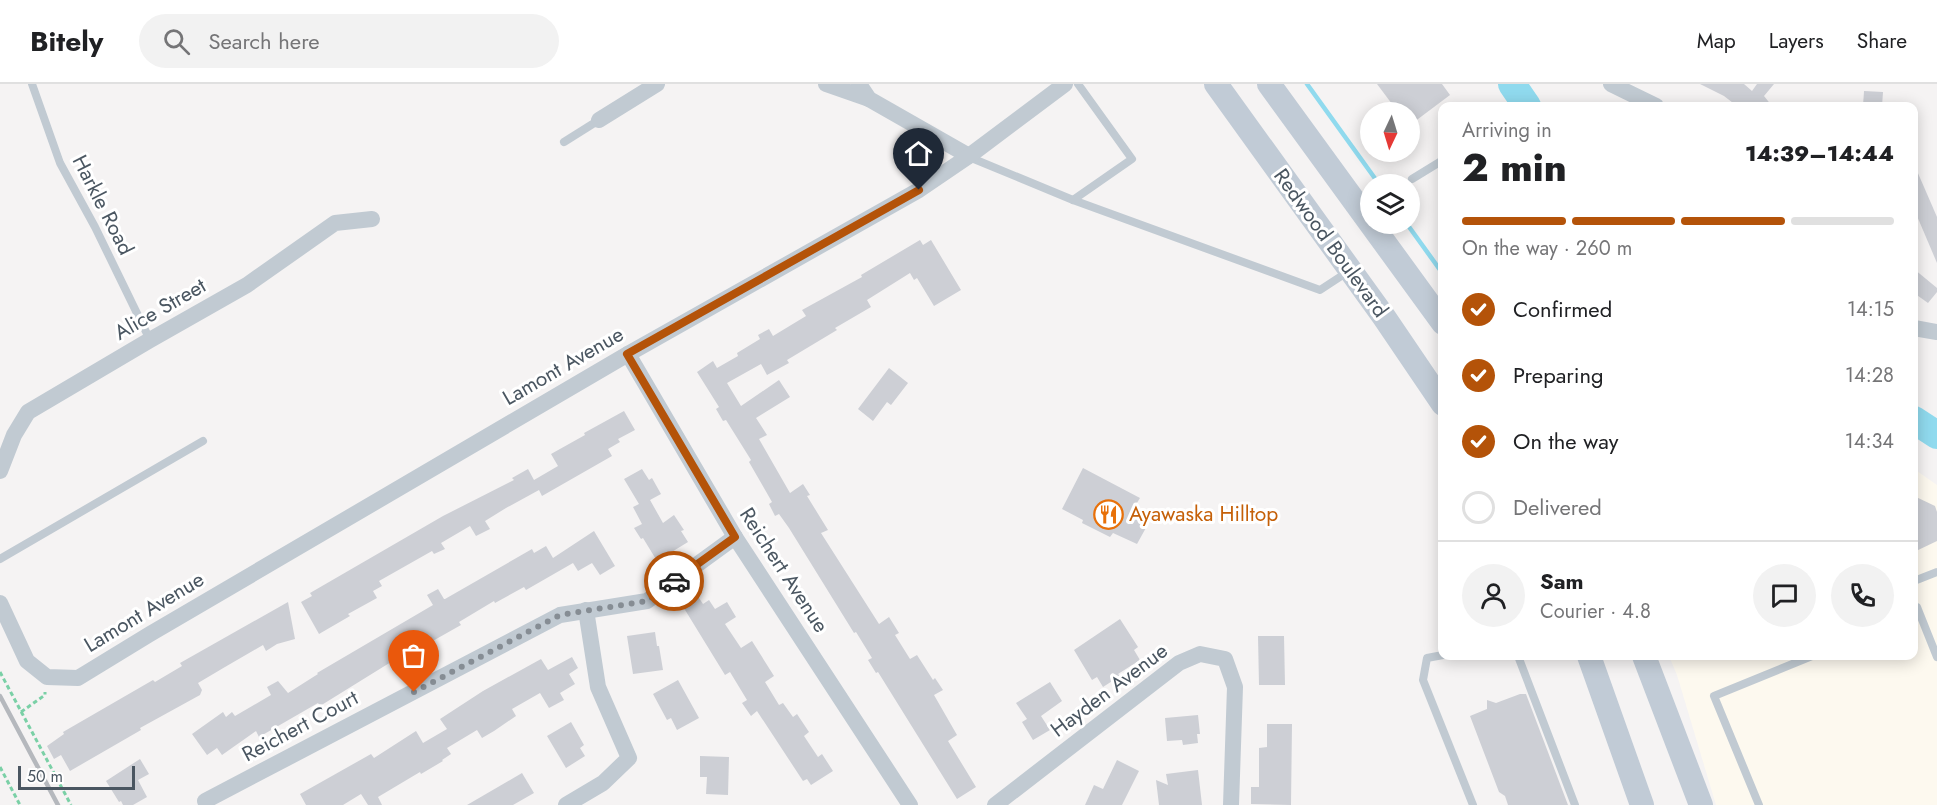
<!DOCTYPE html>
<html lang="en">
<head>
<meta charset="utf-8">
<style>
  body { margin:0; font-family:Jost,sans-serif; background:#f2f2f2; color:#202124; height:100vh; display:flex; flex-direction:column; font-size:22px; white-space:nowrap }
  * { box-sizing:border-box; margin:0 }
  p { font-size:20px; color:#757577 }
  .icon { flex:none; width:33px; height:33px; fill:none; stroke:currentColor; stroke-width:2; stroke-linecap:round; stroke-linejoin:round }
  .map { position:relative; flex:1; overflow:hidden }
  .sheet { position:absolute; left:1438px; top:18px; width:480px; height:558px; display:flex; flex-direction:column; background:#fff; border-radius:12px; box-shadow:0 3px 15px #0003 }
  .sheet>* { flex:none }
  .needle { width:39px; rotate:184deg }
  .buttons { position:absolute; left:1360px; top:18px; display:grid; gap:12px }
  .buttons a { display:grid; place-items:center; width:60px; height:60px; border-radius:50%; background:#fff; box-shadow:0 3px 15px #0003; font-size:30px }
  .scale { position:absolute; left:18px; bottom:15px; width:117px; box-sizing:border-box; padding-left:6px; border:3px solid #4a5661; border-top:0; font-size:16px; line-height:21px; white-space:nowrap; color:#4a5661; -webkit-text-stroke:4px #fff; paint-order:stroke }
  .pin { position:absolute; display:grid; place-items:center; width:51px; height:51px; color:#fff; margin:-62px -26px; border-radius:50% 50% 50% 0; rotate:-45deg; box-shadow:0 0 6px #0007 }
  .pin .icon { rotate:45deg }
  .courier { position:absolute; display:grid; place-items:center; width:60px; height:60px; margin:-30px; border:4px solid #b45309; border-radius:50%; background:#fff; color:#222; box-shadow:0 2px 8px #0007 }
  .overview em { font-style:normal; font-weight:800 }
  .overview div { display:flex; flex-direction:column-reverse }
  .overview { display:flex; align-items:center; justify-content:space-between; height:102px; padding:0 24px }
  h1 { font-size:39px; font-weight:800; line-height:45px }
  .bar { display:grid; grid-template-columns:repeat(4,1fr); gap:9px 6px; align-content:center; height:72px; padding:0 24px }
  .bar i { height:8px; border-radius:4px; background:#e0e0e0 }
  .bar .on { background:#b45309 }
  .bar p { grid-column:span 4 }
  .line { display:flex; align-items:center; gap:15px; padding:0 24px; border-top:2px solid #e0e0e0 }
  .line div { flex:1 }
  .round { display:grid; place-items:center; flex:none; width:63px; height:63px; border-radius:32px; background:#f2f2f2 }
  ol { padding:0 24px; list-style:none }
  li { display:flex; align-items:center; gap:18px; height:66px }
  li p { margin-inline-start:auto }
  li .icon { padding:6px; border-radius:50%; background:#b45309; color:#fff; stroke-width:4 }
  li:last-child { color:#757577 }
  li i { width:33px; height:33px; border:3px solid #e0e0e0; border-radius:50% }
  header { display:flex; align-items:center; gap:36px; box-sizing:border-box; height:84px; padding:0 30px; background:#fff; border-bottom:2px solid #e0e0e0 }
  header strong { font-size:28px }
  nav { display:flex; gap:33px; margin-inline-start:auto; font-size:21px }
  .search { width:420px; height:54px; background:#f2f2f2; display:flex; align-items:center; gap:15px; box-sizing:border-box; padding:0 21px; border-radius:33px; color:#757577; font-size:22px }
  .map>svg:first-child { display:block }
  .commercial { fill:#fdf9ef }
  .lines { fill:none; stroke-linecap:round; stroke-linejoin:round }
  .stream { stroke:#90daee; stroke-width:4.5 }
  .river { stroke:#90daee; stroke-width:28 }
  .building { fill:#cdcfd5 }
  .path { stroke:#7ad0a6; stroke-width:3; stroke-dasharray:4.5 3; stroke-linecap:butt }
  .service { stroke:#c1cad2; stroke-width:8 }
  .minor { stroke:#c1cad2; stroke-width:16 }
  .secondary { stroke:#c1cbd6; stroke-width:24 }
  .rail { stroke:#b5b8bd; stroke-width:4.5 }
  .done { stroke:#868d94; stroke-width:6; stroke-dasharray:0 10.8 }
  .route { stroke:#b45309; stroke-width:8 }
  .labels { text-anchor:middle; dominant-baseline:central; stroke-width:6; stroke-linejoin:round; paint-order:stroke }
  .street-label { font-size:21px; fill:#4a5661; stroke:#fff }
  .food-label { font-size:21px; fill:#c56008; stroke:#fff; text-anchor:start }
</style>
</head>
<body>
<header>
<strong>Bitely</strong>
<div class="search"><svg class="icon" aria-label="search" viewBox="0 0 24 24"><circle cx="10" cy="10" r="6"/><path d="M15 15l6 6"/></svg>Search here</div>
<nav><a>Map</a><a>Layers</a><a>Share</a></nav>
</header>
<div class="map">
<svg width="1937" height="721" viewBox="0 0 1937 721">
  <rect width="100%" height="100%" fill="#f5f3f3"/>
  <!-- commercial -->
  <path class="commercial" d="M1914 385 1937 401V721H1716L1677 591 1669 572H1914Z"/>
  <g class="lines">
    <!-- stream -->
    <g class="stream">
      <path d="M1307 0 1379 100"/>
      <path d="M1407 140 1443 190"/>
    </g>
    <!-- river -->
    <g class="river">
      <path d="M1512 0 1527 22"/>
      <path d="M1914 336 1937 351"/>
    </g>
  </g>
  <!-- building -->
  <g class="building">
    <path d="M1377 0H1442L1450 11 1410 41V28H1398Z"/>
    <path d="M1700 0H1744L1752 7 1757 0H1774L1764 12 1772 22H1737L1724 12Z"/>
    <path d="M1864 7 1883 8 1882 22H1863Z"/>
    <path d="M1914 80 1937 133V179L1914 125Z"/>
    <path d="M920 156 923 161 931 156 961 206 934 222 917 194 914 196 910 189 867 216 871 223 835 244 837 246 787 276 789 279 767 291 761 280 727 299 741 322 779 296 790 313 756 334 767 351 759 355 790 409 803 400 810 411 807 412 828 446 821 449 879 540 889 533 899 549 895 551 910 575 917 571 933 596 935 594 943 606 934 611 957 651 948 657 976 703 957 715 878 588 876 589 868 576 872 574 856 548 854 549 789 444 779 430 775 432 769 420 772 418 749 378 751 376 726 336 723 337 716 325 719 323 697 288 713 277 717 284 738 272 737 269 760 255 758 251 769 245 773 252 806 232 802 226 862 193 861 191Z"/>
    <path d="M1914 185 1937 204V208L1928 219 1914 209Z"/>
    <path d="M889 284 908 299 891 321 887 318 873 337 858 325Z"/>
    <path d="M624 327 635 346 618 355 620 358 608 365 612 372 542 412 539 406 506 424 485 437 490 445 476 452 470 442 441 459 445 465 434 470 432 467 379 497 382 502 373 507 377 514 348 530 350 532 319 550 301 518 312 512 310 509 443 432 514 396 512 394 528 385 534 396 558 382 551 370 585 351 584 349Z"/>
    <path d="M1083 384 1140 414 1135 422 1153 431 1137 460 1113 449 1110 453 1082 439 1083 436 1062 425Z"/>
    <path d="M642 385 649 396 652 394 661 410 650 416 663 439 674 431 684 446 681 447 688 458 657 477 643 454 641 455 634 444 642 440 633 423 639 420 624 395Z"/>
    <path d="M1914 412 1935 422 1937 428V457L1914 468Z"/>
    <path d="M594 447 615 482 600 491 592 479 578 487 573 479 526 506 524 503 495 519 494 517 459 538 461 541 392 580 391 578 320 622 318 619 259 653 256 647 222 671 217 664 207 671 192 650 223 628 226 633 232 628 235 632 271 611 267 603 278 597 288 609 318 590 317 589 433 521 427 511 438 505 444 515H445L532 465 534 469 546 462 553 474Z"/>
    <path d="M697 511 703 520 709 516 715 525 727 518 736 533 725 540 741 564 752 557 774 592 765 598 779 621 783 619 793 633 797 630 809 648 804 652 818 673 822 670 833 687 811 701 807 695 803 697 757 627 751 632 742 619 747 616 730 588 725 591 682 521Z"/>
    <path d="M288 518 295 555 277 560 266 567 263 561 225 583 198 599 202 606 200 611 140 644 141 646 70 687 61 671 54 675 47 662 64 650 63 648 153 596 155 598 182 582 180 579Z"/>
    <path d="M1120 535 1138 563 1134 566 1140 576 1118 590 1120 592 1103 603 1097 593 1092 596 1074 566Z"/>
    <path d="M655 548 657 562H659L663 586 633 590 627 552Z"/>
    <path d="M1258 552H1284L1285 601H1259Z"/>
    <path d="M572 573 578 584 569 590 575 600 560 609 564 616 549 624 540 609 512 625 516 632 494 647 482 654 477 646 447 664 451 670 442 676 443 677 421 690 420 688 378 713 382 721H368L361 710 343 721H306L300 710 371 670 374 674 416 647 423 659 447 645 440 635 483 607 541 575 548 586Z"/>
    <path d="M678 596 699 634 677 646 671 634 667 636 653 610Z"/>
    <path d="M1050 598 1062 617 1041 632 1050 646 1033 656 1022 638 1027 635 1016 619Z"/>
    <path d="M1520 610H1526L1568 721H1508L1505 712 1499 708 1470 632 1487 625V616L1496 619Z"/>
    <path d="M1198 631 1200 650H1197L1198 659 1183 661 1182 656 1167 657 1165 634Z"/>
    <path d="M571 638 584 661 580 664 585 672 566 684 547 652Z"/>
    <path d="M1267 640H1292L1291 721 1251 720V703H1259V664L1267 663Z"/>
    <path d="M700 672 729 673 728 711 706 710 707 693H700Z"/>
    <path d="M140 675 149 690 138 696 147 713 133 721H123L121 717 119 718 106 697Z"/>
    <path d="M1117 676 1139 687 1122 721H1085L1094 701 1103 705Z"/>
    <path d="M1198 686 1202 721H1159L1156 696 1168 701 1166 690Z"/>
    <path d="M522 689 534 709 513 721H467Z"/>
  </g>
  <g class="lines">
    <!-- path -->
    <g class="path">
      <path d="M0 588 71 721"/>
      <path d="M21 628 45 611V608"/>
      <path d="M0 683 20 721"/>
    </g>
    <!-- service -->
    <g class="service">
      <path d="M32 0 60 79 95 143 150 256"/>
      <path d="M564 58 599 36"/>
      <path d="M969 73 1073 116 1320 206 1349 187"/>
      <path d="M1412 95 1443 76"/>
      <path d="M1073 116 1132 75 1078 0"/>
      <path d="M0 475 203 357"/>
      <path d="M1914 497 1937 488"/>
      <path d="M1914 522 1917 523 1937 573"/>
      <path d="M1443 571 1427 574 1423 596 1473 721"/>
      <path d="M1518 572 1575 721"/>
      <path d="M1759 721 1714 612 1812 572"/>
    </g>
    <!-- minor -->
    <g class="minor">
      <path d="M826 0 869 15"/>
      <path d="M859 0 869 15 969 72"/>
      <path d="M1611 0 1656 22"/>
      <path d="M599 36 657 0"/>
      <path d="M1914 244 1937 248"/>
      <path d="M628 270 735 453 910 721"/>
      <path d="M0 387 14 351 28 328 150 256 247 201 335 139 372 135"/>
      <path d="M0 519 27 577 47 593 78 594 150 550 628 270 919 106 969 72 1065 0"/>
      <path d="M205 717 560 531 647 517 735 453"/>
      <path d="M566 721 603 699 629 674 598 603 586 526"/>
      <path d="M995 721 1179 579 1200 570 1225 575 1235 603 1231 721"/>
    </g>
    <!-- secondary -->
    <g class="secondary">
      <path d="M1216 0 1384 233 1443 320"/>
      <path d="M1269 0 1443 239"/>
      <path d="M1589 572 1642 721"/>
      <path d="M1644 572 1701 721"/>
    </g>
    <!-- rail -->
    <path class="rail" d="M0 612 58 721"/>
  </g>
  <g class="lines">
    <!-- done -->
    <path class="done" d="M414 608 560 531 647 517 674 497"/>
    <!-- route -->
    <path class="route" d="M674 497 735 453 627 270 919 106"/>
  </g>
  <!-- icons -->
  <defs>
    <symbol id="restaurant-ring" viewBox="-11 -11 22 22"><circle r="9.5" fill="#fff" stroke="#e8710a" stroke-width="1.5"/><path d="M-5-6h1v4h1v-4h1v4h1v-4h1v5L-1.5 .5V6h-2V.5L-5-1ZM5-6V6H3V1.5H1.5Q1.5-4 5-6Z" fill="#e8710a"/></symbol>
  </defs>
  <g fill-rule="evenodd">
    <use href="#restaurant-ring" x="1092" y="414" width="33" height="33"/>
  </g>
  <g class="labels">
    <!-- street labels -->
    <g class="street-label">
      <text transform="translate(103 121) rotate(63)">Harkle Road</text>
      <text transform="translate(1331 159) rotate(54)">Redwood Boulevard</text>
      <text transform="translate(160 225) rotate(-30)">Alice Street</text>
      <text transform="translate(563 282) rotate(-30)">Lamont Avenue</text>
      <text transform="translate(784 486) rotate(57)">Reichert Avenue</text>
      <text transform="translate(144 528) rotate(-31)">Lamont Avenue</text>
      <text transform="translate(1109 606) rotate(-37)">Hayden Avenue</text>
      <text transform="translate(300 642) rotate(-28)">Reichert Court</text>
    </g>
    <!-- food labels -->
    <g class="food-label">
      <text x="1129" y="430">Ayawaska Hilltop</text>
    </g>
  </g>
</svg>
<div class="buttons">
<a><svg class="needle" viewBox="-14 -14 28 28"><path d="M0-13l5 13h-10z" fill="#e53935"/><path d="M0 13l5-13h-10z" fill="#757577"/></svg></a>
<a><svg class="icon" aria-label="layers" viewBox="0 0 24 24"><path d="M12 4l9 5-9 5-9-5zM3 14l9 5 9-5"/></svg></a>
</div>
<div class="scale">50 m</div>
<div class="pin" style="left:414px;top:608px;background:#ea580c"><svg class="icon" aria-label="bag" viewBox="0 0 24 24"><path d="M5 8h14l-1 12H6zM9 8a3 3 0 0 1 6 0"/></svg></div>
<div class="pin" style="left:919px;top:106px;background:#1f2937"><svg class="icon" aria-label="home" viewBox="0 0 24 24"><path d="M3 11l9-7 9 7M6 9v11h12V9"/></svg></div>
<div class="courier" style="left:674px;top:497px"><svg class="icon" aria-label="car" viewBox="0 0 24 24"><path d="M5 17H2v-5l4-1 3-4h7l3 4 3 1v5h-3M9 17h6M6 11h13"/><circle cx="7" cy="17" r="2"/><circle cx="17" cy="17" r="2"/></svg></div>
<section class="sheet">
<div class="overview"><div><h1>2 min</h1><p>Arriving in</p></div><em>14:39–14:44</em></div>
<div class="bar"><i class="on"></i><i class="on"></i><i class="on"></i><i></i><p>On the way · 260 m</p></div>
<ol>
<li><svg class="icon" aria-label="check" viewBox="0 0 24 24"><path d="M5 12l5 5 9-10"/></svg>Confirmed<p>14:15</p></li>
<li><svg class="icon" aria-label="check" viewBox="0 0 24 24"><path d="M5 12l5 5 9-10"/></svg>Preparing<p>14:28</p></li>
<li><svg class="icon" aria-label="check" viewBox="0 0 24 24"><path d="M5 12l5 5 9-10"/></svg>On the way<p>14:34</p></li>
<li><i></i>Delivered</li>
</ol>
<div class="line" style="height:108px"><a class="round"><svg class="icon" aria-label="person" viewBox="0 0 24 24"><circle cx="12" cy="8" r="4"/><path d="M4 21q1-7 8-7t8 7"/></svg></a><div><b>Sam</b><p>Courier · 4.8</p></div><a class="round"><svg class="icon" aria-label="chat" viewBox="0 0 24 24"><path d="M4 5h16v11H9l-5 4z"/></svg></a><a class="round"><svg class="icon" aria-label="phone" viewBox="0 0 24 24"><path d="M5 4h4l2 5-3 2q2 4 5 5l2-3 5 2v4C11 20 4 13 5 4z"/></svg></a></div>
</section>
</div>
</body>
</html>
